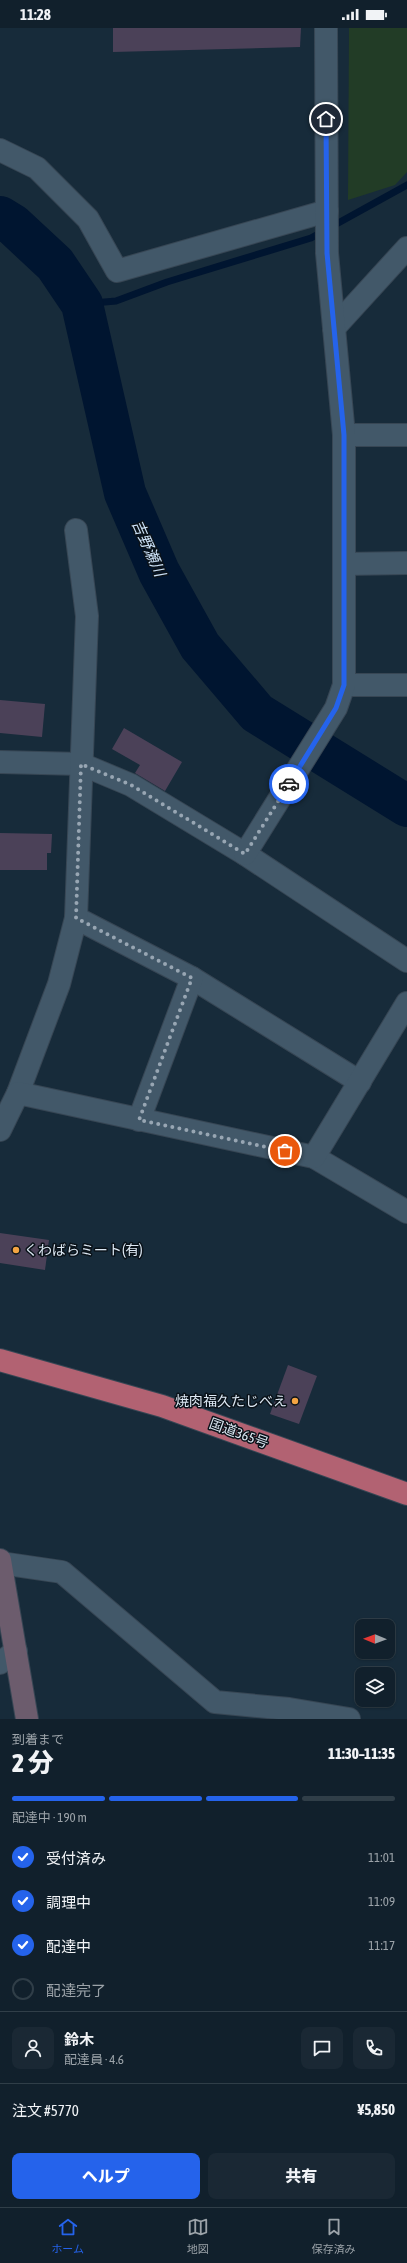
<!DOCTYPE html>
<html lang="ja">
<head>
<meta charset="utf-8">
<style>
  body { margin:0; font-family:"Asap Condensed","Noto Sans JP",sans-serif; background:#1a2834; color:#f1f3f6; height:100vh; display:flex; flex-direction:column; font-size:15px; white-space:nowrap }
  * { box-sizing:border-box; margin:0 }
  p { font-size:13px; color:#9ca3a9 }
  .icon { flex:none; width:22px; height:22px; fill:none; stroke:currentColor; stroke-width:2; stroke-linecap:round; stroke-linejoin:round }
  .map { position:relative; height:1691px; overflow:hidden }
  .panel { display:flex; flex-direction:column; background:#11202c; flex:1 }
  .panel>* { flex:none }
  .needle { width:26px; rotate:271deg }
  .fabs { position:absolute; left:355px; top:1591px; display:grid; gap:8px }
  .fabs a { display:grid; place-items:center; width:40px; height:40px; border-radius:8px; background:#11202c; box-shadow:0 1px 3px #0004,0 0 0 1px #303e48; font-size:20px }
  .pin { position:absolute; display:grid; place-items:center; width:34px; height:34px; color:#fff; margin:-17px; border:2px solid #fff; border-radius:50%; box-shadow:0 1px 4px #0007 }
  .courier { position:absolute; display:grid; place-items:center; width:40px; height:40px; margin:-20px; border:3px solid #2563eb; border-radius:50%; background:#fff; color:#222; box-shadow:0 1px 5px #0007 }
  .overview em { font-style:normal; font-weight:800 }
  .overview div { display:flex; flex-direction:column-reverse }
  .overview { display:flex; align-items:center; justify-content:space-between; height:68px; padding:0 12px }
  h1 { font-size:26px; font-weight:800; line-height:30px }
  .bar { display:grid; grid-template-columns:repeat(4,1fr); gap:6px 4px; align-content:center; height:48px; padding:0 12px }
  .bar i { height:5px; border-radius:3px; background:#303e48 }
  .bar .active { background:#2563eb }
  .bar p { grid-column:span 4 }
  .line { display:flex; align-items:center; gap:10px; padding:0 12px; border-top:1px solid #303e48 }
  .line div { flex:1 }
  .round { display:grid; place-items:center; flex:none; width:42px; height:42px; border-radius:8px; background:#1a2834 }
  ol { padding:0 12px; list-style:none }
  li { display:flex; align-items:center; gap:12px; height:44px }
  li p { margin-inline-start:auto }
  li .icon { padding:4px; border-radius:50%; background:#2563eb; color:#fff; stroke-width:4 }
  li:last-child { color:#9ca3a9 }
  li i { width:22px; height:22px; border:2px solid #303e48; border-radius:50% }
  .action { display:flex; gap:8px; margin-top:auto; padding:8px 12px }
  .action a { flex:1; height:46px; border-radius:8px; background:#2563eb; color:#fff; font-size:16px; font-weight:800; line-height:46px; text-align:center }
  .action a+a { background:#1a2834; color:#f1f3f6 }
  .status { display:flex; justify-content:space-between; align-items:center; height:28px; padding:0 20px; background:#11202c; direction:ltr }
  .status svg { height:11px; fill:currentColor }
  .tab-bar { display:flex; justify-content:space-around; align-items:center; height:56px; border-top:1px solid #303e48; background:#11202c; font-size:11px; color:#9ca3a9 }
  .tab-bar a { display:grid; justify-items:center; gap:2px }
  .tab-bar .active { color:#2563eb }
  .map>svg:first-child { display:block }
  .green { fill:#223c26 }
  .lines { fill:none; stroke-linecap:round; stroke-linejoin:round }
  .stream { stroke:#001530; stroke-width:7 }
  .river { stroke:#001530; stroke-width:42 }
  .building { fill:#4b4158 }
  .minor-casing { stroke:#374654; stroke-width:24 }
  .secondary-casing { stroke:#374654; stroke-width:24 }
  .trunk-casing { stroke:#374654; stroke-width:24 }
  .minor { stroke:#425869; stroke-width:22 }
  .secondary { stroke:#6c5c6d; stroke-width:22 }
  .trunk { stroke:#b26272; stroke-width:22 }
  .done { stroke:#98a6b3; stroke-width:4; stroke-dasharray:0 7.2 }
  .route { stroke:#2563eb; stroke-width:5 }
  .poi-dot { fill:#f3a442; stroke:#0a1219; stroke-width:1.5 }
  .labels { text-anchor:middle; dominant-baseline:central; stroke-width:3; stroke-linejoin:round; paint-order:stroke }
  .poi-label { font-size:14px; fill:#dde9f4; stroke:#0a1219; text-anchor:start }
  .street-label { font-size:14px; fill:#dde9f4; stroke:#0a1219 }
  .water-label { font-size:15px; font-style:italic; fill:#cde2f8; stroke:#0a1219 }
</style>
</head>
<body>
<div class="status"><b>11:28</b><svg viewBox="0 0 49 12"><path d="M0 12V9h3v3zM5 12V6h3v6zM10 12V3h3v9zM15 12V0h3v12zM26 1h20v11H26zM47 4h2v5h-2z"/></svg></div>
<div class="map">
<svg width="407" height="1691" viewBox="0 0 407 1691">
  <rect width="100%" height="100%" fill="#172b3a"/>
  <!-- green -->
  <path class="green" d="M349 0H407V144L395 157 348 172Z"/>
  <g class="lines">
    <!-- stream -->
    <path class="stream" d="M82 276 116 273 167 254 311 210 407 157"/>
    <!-- river -->
    <path class="river" d="M0 189 13 197 55 236 82 276 125 465 159 544 200 618 257 685 407 778"/>
  </g>
  <!-- building -->
  <g class="building">
    <path d="M113 0H301L300 19 113 24Z"/>
    <path d="M0 672 45 676 42 709 0 705Z"/>
    <path d="M124 700 182 734 165 763 135 745 140 737 112 721Z"/>
    <path d="M0 805 52 806 51 825H47V842H0Z"/>
    <path d="M0 1205 49 1212 45 1242 0 1235Z"/>
    <path d="M288 1337 317 1348 299 1396 270 1386Z"/>
  </g>
  <g class="lines">
    <defs>
      <g id="minor">
        <path d="M0 122 37 140 88 191 117 243 327 183"/>
        <path d="M334 300 407 220"/>
        <path d="M344 407H407"/>
        <path d="M344 536 407 535"/>
        <path d="M344 657H407"/>
        <path d="M0 734 81 736 131 757 245 826 407 933"/>
        <path d="M245 826 336 680 344 657V407L327 225 326 0"/>
        <path d="M76 890 192 950 360 1054"/>
        <path d="M18 1065 59 956 76 890 87 588 76 502"/>
        <path d="M139 1092 192 950"/>
        <path d="M0 1102 18 1065 314 1129 407 1184"/>
        <path d="M314 1129 407 975"/>
        <path d="M1 1535 62 1544 215 1674 289 1681 349 1691"/>
        <path d="M0 1635 16 1623"/>
      </g>
      <path id="secondary" d="M0 1532 27 1691"/>
      <path id="trunk" d="M0 1332 162 1378 407 1466"/>
    </defs>
    <!-- minor casing -->
    <use href="#minor" class="minor-casing"/>
    <!-- secondary casing -->
    <use href="#secondary" class="secondary-casing"/>
    <!-- trunk casing -->
    <use href="#trunk" class="trunk-casing"/>
    <!-- minor -->
    <use href="#minor" class="minor"/>
    <!-- secondary -->
    <use href="#secondary" class="secondary"/>
    <!-- trunk -->
    <use href="#trunk" class="trunk"/>
  </g>
  <g class="lines">
    <!-- done -->
    <path class="done" d="M285 1123 139 1092 192 950 76 890 81 736 131 757 245 826 289 756"/>
    <!-- route -->
    <path class="route" d="M289 756 336 680 344 657V407L327 225 326 91"/>
  </g>
  <!-- markers -->
  <g class="poi-dot">
    <circle cx="16" cy="1222" r="4"/>
    <circle cx="295" cy="1373" r="4"/>
  </g>
  <g class="labels">
    <!-- poi labels -->
    <g class="poi-label">
      <text x="24" y="1222">くわばらミート(有)</text>
      <text x="287" y="1373" text-anchor="end">焼肉福久たじべえ</text>
    </g>
    <!-- street labels -->
    <g class="street-label">
      <text transform="translate(239 1405) rotate(20)">国道365号</text>
    </g>
    <!-- water labels -->
    <g class="water-label">
      <text transform="translate(149 520) rotate(66)">吉野瀬川</text>
    </g>
  </g>
</svg>
<div class="fabs">
<a><svg class="needle" viewBox="-14 -14 28 28"><path d="M0-13l5 13h-10z" fill="#e53935"/><path d="M0 13l5-13h-10z" fill="#9ca3a9"/></svg></a>
<a><svg class="icon" aria-label="layers" viewBox="0 0 24 24"><path d="M12 4l9 5-9 5-9-5zM3 14l9 5 9-5"/></svg></a>
</div>
<div class="pin" style="left:285px;top:1123px;background:#ea580c"><svg class="icon" aria-label="bag" viewBox="0 0 24 24"><path d="M5 8h14l-1 12H6zM9 8a3 3 0 0 1 6 0"/></svg></div>
<div class="pin" style="left:326px;top:91px;background:#1f2937"><svg class="icon" aria-label="home" viewBox="0 0 24 24"><path d="M3 11l9-7 9 7M6 9v11h12V9"/></svg></div>
<div class="courier" style="left:289px;top:756px"><svg class="icon" aria-label="car" viewBox="0 0 24 24"><path d="M5 17H2v-5l4-1 3-4h7l3 4 3 1v5h-3M9 17h6M6 11h13"/><circle cx="7" cy="17" r="2"/><circle cx="17" cy="17" r="2"/></svg></div>
</div>
<section class="panel">
<div class="overview"><div><h1>2 分</h1><p>到着まで</p></div><em>11:30–11:35</em></div>
<div class="bar"><i class="active"></i><i class="active"></i><i class="active"></i><i></i><p>配達中 · 190 m</p></div>
<ol>
<li><svg class="icon" aria-label="check" viewBox="0 0 24 24"><path d="M5 12l5 5 9-10"/></svg>受付済み<p>11:01</p></li>
<li><svg class="icon" aria-label="check" viewBox="0 0 24 24"><path d="M5 12l5 5 9-10"/></svg>調理中<p>11:09</p></li>
<li><svg class="icon" aria-label="check" viewBox="0 0 24 24"><path d="M5 12l5 5 9-10"/></svg>配達中<p>11:17</p></li>
<li><i></i>配達完了</li>
</ol>
<div class="line" style="height:72px"><a class="round"><svg class="icon" aria-label="person" viewBox="0 0 24 24"><circle cx="12" cy="8" r="4"/><path d="M4 21q1-7 8-7t8 7"/></svg></a><div><b>鈴木</b><p>配達員 · 4.6</p></div><a class="round"><svg class="icon" aria-label="chat" viewBox="0 0 24 24"><path d="M4 5h16v11H9l-5 4z"/></svg></a><a class="round"><svg class="icon" aria-label="phone" viewBox="0 0 24 24"><path d="M5 4h4l2 5-3 2q2 4 5 5l2-3 5 2v4C11 20 4 13 5 4z"/></svg></a></div>
<div class="line" style="height:52px"><div>注文 #5770</div><b>¥5,850</b></div>
<div class="action"><a>ヘルプ</a><a>共有</a></div>
</section>
<nav class="tab-bar">
<a class="active"><svg class="icon" aria-label="home" viewBox="0 0 24 24"><path d="M3 11l9-7 9 7M6 9v11h12V9"/></svg>ホーム</a>
<a><svg class="icon" aria-label="map" viewBox="0 0 24 24"><path d="M3 6l6-2 6 2 6-2v14l-6 2-6-2-6 2zM9 4v14M15 6v14"/></svg>地図</a>
<a><svg class="icon" aria-label="saved" viewBox="0 0 24 24"><path d="M7 4h10v16l-5-4-5 4z"/></svg>保存済み</a>
</nav>
</body>
</html>
